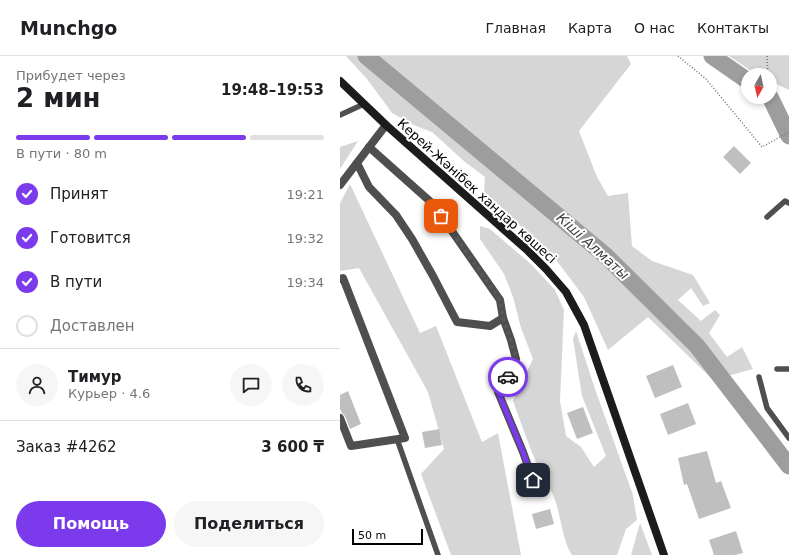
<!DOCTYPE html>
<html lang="ru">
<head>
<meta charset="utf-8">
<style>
  body { margin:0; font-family:"DejaVu Sans",sans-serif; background:#f6f6f6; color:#202124; height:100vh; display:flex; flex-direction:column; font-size:15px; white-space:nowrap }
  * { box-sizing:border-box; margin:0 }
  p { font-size:13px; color:#757577 }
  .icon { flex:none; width:22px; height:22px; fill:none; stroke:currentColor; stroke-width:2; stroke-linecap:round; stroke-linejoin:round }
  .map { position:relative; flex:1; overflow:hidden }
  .panel { display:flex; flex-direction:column; background:#fff; width:340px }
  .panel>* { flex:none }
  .needle { width:26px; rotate:188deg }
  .controls { position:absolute; left:401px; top:12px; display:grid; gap:8px }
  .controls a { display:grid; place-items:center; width:36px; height:36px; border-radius:50%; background:#fff; box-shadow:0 2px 6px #0003; font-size:20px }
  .scale { position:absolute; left:12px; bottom:10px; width:71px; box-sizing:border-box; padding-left:4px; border:2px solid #000; border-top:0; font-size:11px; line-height:14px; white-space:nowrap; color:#000; -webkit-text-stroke:3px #fff; paint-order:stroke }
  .pin { position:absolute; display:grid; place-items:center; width:34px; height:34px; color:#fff; margin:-17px; border-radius:8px; box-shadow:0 2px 6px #0006 }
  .courier { position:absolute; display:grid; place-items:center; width:40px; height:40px; margin:-20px; border:3px solid #7c3aed; border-radius:50%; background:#fff; color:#222; box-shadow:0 1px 5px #0007 }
  .head em { font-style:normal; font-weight:600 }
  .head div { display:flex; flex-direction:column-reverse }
  .head { display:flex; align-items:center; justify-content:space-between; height:68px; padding:0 16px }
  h1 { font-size:26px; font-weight:600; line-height:30px }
  .bar { display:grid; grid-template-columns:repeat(4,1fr); gap:6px 4px; align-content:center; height:48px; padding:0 16px }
  .bar i { height:5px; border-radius:3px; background:#e0e0e0 }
  .bar .on { background:#7c3aed }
  .bar p { grid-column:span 4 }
  .line { display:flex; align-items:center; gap:10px; padding:0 16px; border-top:1px solid #e0e0e0 }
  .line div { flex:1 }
  .round { display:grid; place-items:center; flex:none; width:42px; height:42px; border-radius:21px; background:#f6f6f6 }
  ol { padding:0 16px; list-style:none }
  li { display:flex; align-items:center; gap:12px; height:44px }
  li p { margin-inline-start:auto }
  li .icon { padding:4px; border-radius:50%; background:#7c3aed; color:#fff; stroke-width:4 }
  li:last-child { color:#757577 }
  li i { width:22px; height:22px; border:2px solid #e0e0e0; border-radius:50% }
  .primary-button { display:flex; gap:8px; margin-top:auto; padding:8px 16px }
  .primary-button a { flex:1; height:46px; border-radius:24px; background:#7c3aed; color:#fff; font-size:16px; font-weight:600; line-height:46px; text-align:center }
  .primary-button a+a { background:#f6f6f6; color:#202124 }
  header { display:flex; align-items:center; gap:24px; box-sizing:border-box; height:56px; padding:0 20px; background:#fff; border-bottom:1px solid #e0e0e0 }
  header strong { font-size:19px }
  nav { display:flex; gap:22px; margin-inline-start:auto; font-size:14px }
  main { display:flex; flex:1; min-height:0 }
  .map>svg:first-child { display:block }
  .green { fill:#d6d6d6 }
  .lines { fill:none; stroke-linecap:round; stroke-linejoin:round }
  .river { stroke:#9d9d9d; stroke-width:17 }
  .building { fill:#bfbfbf }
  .path { stroke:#717171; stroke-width:1.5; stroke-dasharray:1 2; stroke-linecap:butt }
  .lane { stroke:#4f4f4f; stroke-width:5.5 }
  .street { stroke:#4f4f4f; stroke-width:8 }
  .secondary { stroke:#1c1c1c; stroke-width:8 }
  .done { stroke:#595959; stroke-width:4; stroke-dasharray:0 7.2 }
  .route { stroke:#7c3aed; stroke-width:5 }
  .labels { text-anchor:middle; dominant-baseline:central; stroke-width:4; stroke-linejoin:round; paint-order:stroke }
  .street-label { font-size:13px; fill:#000; stroke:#fff }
  .water-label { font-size:14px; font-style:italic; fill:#3e3e3e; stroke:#fff }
</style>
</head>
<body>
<header>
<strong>Munchgo</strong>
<nav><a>Главная</a><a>Карта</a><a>О нас</a><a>Контакты</a></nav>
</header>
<main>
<section class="panel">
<div class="head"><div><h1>2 мин</h1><p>Прибудет через</p></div><em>19:48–19:53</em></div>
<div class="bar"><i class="on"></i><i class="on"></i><i class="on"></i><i></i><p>В пути · 80 m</p></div>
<ol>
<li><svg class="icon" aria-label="check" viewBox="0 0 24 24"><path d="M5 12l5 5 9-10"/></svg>Принят<p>19:21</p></li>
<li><svg class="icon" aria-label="check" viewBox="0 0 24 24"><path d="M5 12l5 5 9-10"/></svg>Готовится<p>19:32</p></li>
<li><svg class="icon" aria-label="check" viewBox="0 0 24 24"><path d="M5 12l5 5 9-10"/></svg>В пути<p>19:34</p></li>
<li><i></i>Доставлен</li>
</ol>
<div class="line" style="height:72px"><a class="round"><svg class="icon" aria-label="person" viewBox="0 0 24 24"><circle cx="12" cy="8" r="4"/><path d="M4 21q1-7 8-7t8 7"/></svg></a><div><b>Тимур</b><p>Курьер · 4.6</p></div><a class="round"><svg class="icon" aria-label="chat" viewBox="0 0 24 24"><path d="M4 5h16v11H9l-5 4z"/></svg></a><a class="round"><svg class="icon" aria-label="phone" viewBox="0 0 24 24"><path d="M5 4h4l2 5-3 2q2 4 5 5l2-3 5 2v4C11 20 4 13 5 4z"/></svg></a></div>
<div class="line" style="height:52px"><div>Заказ #4262</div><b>3 600 ₸</b></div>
<div class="primary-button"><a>Помощь</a><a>Поделиться</a></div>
</section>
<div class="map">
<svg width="449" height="499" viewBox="0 0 449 499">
  <rect width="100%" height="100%" fill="#fff"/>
  <!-- green -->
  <g class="green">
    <path d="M6 0H287L291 8 239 75 257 121 268 140 288 137 292 190 312 205 353 219 370 247 363 250 351 232 338 244 361 265 375 254 380 259 369 277 387 301 402 291 413 313 373 324 308 261 268 294 244 241 214 201 144 136 145 121 125 106 92 76 76 70 52 57 27 23Z"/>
    <path d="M389 0H449V34L430 25V19H417Z"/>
    <path d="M18 85 0 113V91Z"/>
    <path d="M10 128 80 277 96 270 142 386 158 377 181 499H111L81 418 104 393 88 336 19 212 0 215V147Z"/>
    <path d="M140 170 150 173 192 209 215 234 224 254 220 345 226 380 241 391 254 411 266 400 242 340 233 283 236 275 255 333 293 439 297 464 286 473 277 499H232C222 484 221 460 215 444 211 432 203 422 198 411 189 390 181 367 173 345L193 303 181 272 173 241 164 218 140 183Z"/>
    <path d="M300 467 312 499H291Z"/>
  </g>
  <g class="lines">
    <!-- river -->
    <g class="river">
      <path d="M26 0 265 199 357 290 449 410"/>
      <path d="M372 0 408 25"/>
      <path d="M430 41 449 80"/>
    </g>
  </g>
  <!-- building -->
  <g class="building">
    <path d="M394 90 411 107 400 118 383 101Z"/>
    <path d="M333 309 342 331 315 342 306 320Z"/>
    <path d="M8 335 21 368 10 373 5 360 2 357 0 353V339Z"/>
    <path d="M348 347 356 368 328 379 320 358Z"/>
    <path d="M243 351 253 377 237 383 227 357Z"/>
    <path d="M99 373 102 389 85 392 82 376Z"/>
    <path d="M367 395 376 427 381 425 391 452 359 463 347 428 344 429 338 402Z"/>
    <path d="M210 453 214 468 196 473 192 458Z"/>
    <path d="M396 475 403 497 395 499H374L369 484Z"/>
  </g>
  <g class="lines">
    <!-- path -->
    <g class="path">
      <path d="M338 0 366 23 422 91 449 76"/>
      <path d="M427 0 428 19"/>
      <path d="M430 25 434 35"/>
    </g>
    <!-- lane -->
    <g class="lane">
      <path d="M0 59 24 48"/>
      <path d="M427 161 445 145 449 147"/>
      <path d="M437 313H449"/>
      <path d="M419 321 427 352 449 382"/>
      <path d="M57 383 98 499"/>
    </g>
    <!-- street -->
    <g class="street">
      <path d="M29 91 93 148 160 244 163 262 171 284 176 303 173 317 158 328V336L183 396 193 424"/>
      <path d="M17 107 29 131 56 159 72 183 93 220 117 266 150 270 163 262"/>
      <path d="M0 129 46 69"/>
      <path d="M0 223 3 222 65 382 11 390 0 362"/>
    </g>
    <!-- secondary -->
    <path class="secondary" d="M0 25 46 69 186 193 206 213 226 236 244 269 324 499"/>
  </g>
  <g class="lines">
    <!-- done -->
    <path class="done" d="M101 160 160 244 163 262 171 284 176 303 173 317 168 321"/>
    <!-- route -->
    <path class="route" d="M168 321 158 328V336L183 396 193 424"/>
  </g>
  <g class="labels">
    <!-- street labels -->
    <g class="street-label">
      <text transform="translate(137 135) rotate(42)">Керей-Жәнібек хандар көшесі</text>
    </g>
    <!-- water labels -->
    <g class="water-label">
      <text transform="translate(253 190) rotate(42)">Кіші Алматы</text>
    </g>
  </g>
</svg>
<div class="controls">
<a><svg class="needle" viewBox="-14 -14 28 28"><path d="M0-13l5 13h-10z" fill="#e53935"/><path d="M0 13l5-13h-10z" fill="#757577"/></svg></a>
</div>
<div class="scale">50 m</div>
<div class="pin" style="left:101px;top:160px;background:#ea580c"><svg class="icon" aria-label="bag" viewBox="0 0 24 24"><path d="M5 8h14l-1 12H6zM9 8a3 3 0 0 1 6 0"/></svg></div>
<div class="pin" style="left:193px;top:424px;background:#1f2937"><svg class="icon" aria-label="home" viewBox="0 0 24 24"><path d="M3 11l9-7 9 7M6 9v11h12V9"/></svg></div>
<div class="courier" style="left:168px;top:321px"><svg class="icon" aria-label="car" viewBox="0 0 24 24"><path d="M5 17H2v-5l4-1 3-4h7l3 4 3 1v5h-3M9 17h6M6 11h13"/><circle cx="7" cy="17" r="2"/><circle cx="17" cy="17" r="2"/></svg></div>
</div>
</main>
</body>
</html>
